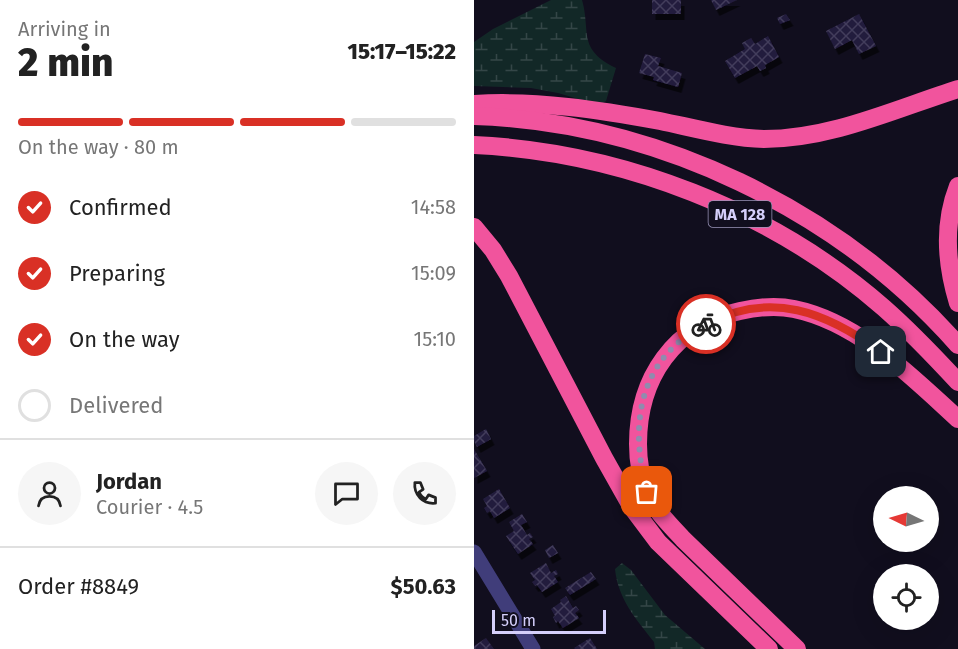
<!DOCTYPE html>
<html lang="en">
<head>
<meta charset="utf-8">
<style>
  body { margin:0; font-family:"Fira Sans",sans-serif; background:#f6f6f6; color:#222; height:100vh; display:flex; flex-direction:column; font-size:22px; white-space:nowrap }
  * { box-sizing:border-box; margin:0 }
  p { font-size:20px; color:#767676 }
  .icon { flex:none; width:33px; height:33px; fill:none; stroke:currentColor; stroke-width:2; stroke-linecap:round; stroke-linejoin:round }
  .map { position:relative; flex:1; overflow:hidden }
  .sheet { display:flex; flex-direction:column; background:#fff; width:474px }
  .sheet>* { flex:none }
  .needle { width:39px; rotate:275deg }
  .fabs { position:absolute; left:399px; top:486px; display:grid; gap:12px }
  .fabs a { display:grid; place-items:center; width:66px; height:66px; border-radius:50%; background:#fff; box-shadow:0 6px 24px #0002; font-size:30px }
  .scale { position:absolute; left:18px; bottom:15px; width:114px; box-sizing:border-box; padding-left:6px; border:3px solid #d5cffb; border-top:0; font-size:16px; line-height:21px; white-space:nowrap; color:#d5cffb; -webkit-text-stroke:4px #110e1e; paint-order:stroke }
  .pin { position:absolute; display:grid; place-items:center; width:51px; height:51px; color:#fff; margin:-26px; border-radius:12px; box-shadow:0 3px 9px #0006 }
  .courier { position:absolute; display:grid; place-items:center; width:60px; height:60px; margin:-30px; border:4px solid #d93025; border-radius:50%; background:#fff; color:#222; box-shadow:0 2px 8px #0007 }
  .head em { font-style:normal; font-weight:800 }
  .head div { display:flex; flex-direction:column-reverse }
  .head { display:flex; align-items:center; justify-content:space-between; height:102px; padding:0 18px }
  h1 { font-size:39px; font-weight:800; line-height:45px }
  .bar { display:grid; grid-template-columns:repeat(4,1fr); gap:9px 6px; align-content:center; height:72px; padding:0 18px }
  .bar i { height:8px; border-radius:4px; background:#e0e0e0 }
  .bar .on { background:#d93025 }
  .bar p { grid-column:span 4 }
  .line { display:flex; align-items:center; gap:15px; padding:0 18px; border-top:2px solid #e0e0e0 }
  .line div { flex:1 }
  .round { display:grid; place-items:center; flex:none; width:63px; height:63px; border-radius:32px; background:#f6f6f6 }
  ol { padding:0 18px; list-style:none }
  li { display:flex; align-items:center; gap:18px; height:66px }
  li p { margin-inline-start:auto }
  li .icon { padding:6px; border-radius:50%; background:#d93025; color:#fff; stroke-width:4 }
  li:last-child { color:#767676 }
  li i { width:33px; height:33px; border:3px solid #e0e0e0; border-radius:50% }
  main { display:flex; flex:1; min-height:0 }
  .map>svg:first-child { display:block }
  .wetland { fill:url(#wetland-marsh) }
  .building { fill:url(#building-cross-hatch); filter:url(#shadow) }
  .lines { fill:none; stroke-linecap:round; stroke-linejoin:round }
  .minor { stroke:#403d7a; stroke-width:15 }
  .highway { stroke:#f1549d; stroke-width:18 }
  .done { stroke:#908bae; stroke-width:6; stroke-dasharray:0 10.8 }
  .route { stroke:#d93025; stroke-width:8 }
  .labels { text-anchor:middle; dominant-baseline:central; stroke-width:4.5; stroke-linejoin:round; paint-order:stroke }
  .shield { fill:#110e1e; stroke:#9a95b9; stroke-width:1.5 }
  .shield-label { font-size:16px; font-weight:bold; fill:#d5cffb }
</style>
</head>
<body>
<main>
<section class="sheet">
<div class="head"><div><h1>2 min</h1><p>Arriving in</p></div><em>15:17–15:22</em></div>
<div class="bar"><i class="on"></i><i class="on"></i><i class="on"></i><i></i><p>On the way · 80 m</p></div>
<ol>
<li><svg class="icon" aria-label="check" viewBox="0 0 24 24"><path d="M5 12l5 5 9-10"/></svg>Confirmed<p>14:58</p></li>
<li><svg class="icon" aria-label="check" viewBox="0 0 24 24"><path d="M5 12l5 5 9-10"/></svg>Preparing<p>15:09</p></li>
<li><svg class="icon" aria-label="check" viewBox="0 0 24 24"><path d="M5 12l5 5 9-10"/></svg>On the way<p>15:10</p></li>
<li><i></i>Delivered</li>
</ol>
<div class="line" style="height:108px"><a class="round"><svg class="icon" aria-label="person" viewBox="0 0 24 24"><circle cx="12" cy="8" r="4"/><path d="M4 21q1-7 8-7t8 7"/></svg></a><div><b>Jordan</b><p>Courier · 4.5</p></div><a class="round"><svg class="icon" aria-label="chat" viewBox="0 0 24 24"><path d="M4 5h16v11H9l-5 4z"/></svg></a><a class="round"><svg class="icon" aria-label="phone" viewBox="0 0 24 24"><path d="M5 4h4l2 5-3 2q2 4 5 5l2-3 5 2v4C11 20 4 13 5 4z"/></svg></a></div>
<div class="line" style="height:78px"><div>Order #8849</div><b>$50.63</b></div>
</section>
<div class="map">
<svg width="484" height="649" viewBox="0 0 484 649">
  <defs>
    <pattern id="wetland-marsh" width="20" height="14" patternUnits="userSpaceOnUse" patternTransform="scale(1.5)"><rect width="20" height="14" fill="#122827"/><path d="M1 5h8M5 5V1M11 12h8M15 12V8" fill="none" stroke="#344647"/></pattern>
    <pattern id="building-cross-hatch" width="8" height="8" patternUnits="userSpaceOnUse" patternTransform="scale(1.5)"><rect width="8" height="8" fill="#231c3e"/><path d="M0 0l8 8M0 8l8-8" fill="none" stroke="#423c5b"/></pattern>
    <filter id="shadow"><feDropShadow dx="3.5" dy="6" stdDeviation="0" flood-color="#0009"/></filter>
  </defs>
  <rect width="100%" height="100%" fill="#110e1e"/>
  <!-- wetland -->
  <g class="wetland">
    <path d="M77 0H108C117 32 103 49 142 68L132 101 125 105 84 93 57 88 0 86V42L19 29Z"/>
    <path d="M148 563 157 570 191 615 231 649H181L180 642C162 619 144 599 141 569Z"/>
  </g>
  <!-- building -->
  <g class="building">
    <rect x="178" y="0" width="29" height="14"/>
    <path d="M237 0H263L242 10Z"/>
    <path d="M312 14 316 20 306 24 303 18Z"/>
    <path d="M385 14 402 46 385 54 378 40 361 49 352 31Z"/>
    <path d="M294 36 305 57 291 65 292 68 286 71 283 66 261 78 251 61 271 49 268 43 277 38 281 44Z"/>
    <path d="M171 54 187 58 184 66 208 73 204 87 179 80 180 77 165 73Z"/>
    <path d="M12 429 17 439 3 447 0 441V436Z"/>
    <path d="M0 449 13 471 0 478Z"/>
    <path d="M25 489 36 508 20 518 16 511 13 513 10 508 13 506 9 499Z"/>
    <path d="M48 514 53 522 47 525 53 535 56 533 59 537 55 539 59 544 44 554 32 536 40 531 35 522Z"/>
    <path d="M79 545 84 553 75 558 71 550Z"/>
    <path d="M72 563 77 573 82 570 84 574 80 576 84 582 68 592 63 585 61 586 58 582 61 580 56 573Z"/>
    <path d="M117 572 122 579 96 595 91 588Z"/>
    <path d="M92 596 99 608 102 606 105 610 101 613 105 618 89 628 84 621 82 623 79 617 81 616 77 609 87 602 86 600Z"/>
    <path d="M12 638 20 649H0V646Z"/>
    <path d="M116 638 123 649H101L100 648Z"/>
  </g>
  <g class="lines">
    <!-- minor -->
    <path class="minor" d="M0 552 59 649"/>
    <!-- highway -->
    <g class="highway">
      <path d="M0 104C62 100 126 110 186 121 220 128 256 138 290 139 357 139 421 109 484 89"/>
      <path d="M0 116C182 122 364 209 484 345"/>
      <path d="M0 145C148 152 298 210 410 308 436 331 460 356 484 382"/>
      <path d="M484 186C469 224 472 264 484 303"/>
      <path d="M0 227 19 250 35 276 130 458 157 506 184 542 295 649"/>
      <path d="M323 649 209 539C196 525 181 510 173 493 167 478 164 459 164 444 164 378 200 325 266 311 284 307 302 305 320 309 384 322 437 376 484 419"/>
    </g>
  </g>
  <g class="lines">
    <!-- done -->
    <path class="done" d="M173 492C155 424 164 359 232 324"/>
    <!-- route -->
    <path class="route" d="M232 324C297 290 352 312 407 352"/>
  </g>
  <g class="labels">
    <!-- shield labels -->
    <rect class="shield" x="234.5" y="201" width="63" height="26" rx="4.5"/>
    <g class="shield-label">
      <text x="266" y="214">MA 128</text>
    </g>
  </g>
</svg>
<div class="fabs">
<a><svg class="needle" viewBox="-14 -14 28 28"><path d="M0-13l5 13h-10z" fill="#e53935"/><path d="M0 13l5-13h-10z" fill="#767676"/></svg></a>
<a><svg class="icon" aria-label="locate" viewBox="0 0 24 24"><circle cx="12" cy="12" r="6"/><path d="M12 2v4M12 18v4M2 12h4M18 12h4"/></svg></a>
</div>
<div class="scale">50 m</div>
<div class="pin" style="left:173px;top:492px;background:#ea580c"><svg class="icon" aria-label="bag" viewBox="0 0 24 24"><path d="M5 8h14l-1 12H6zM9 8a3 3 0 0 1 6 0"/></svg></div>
<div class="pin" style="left:407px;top:352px;background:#1f2937"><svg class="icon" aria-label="home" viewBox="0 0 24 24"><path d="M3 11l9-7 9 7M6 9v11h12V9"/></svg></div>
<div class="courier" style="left:232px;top:324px"><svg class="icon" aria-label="bike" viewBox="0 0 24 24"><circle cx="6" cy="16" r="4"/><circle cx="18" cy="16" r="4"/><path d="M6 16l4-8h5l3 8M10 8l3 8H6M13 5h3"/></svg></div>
</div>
</main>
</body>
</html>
